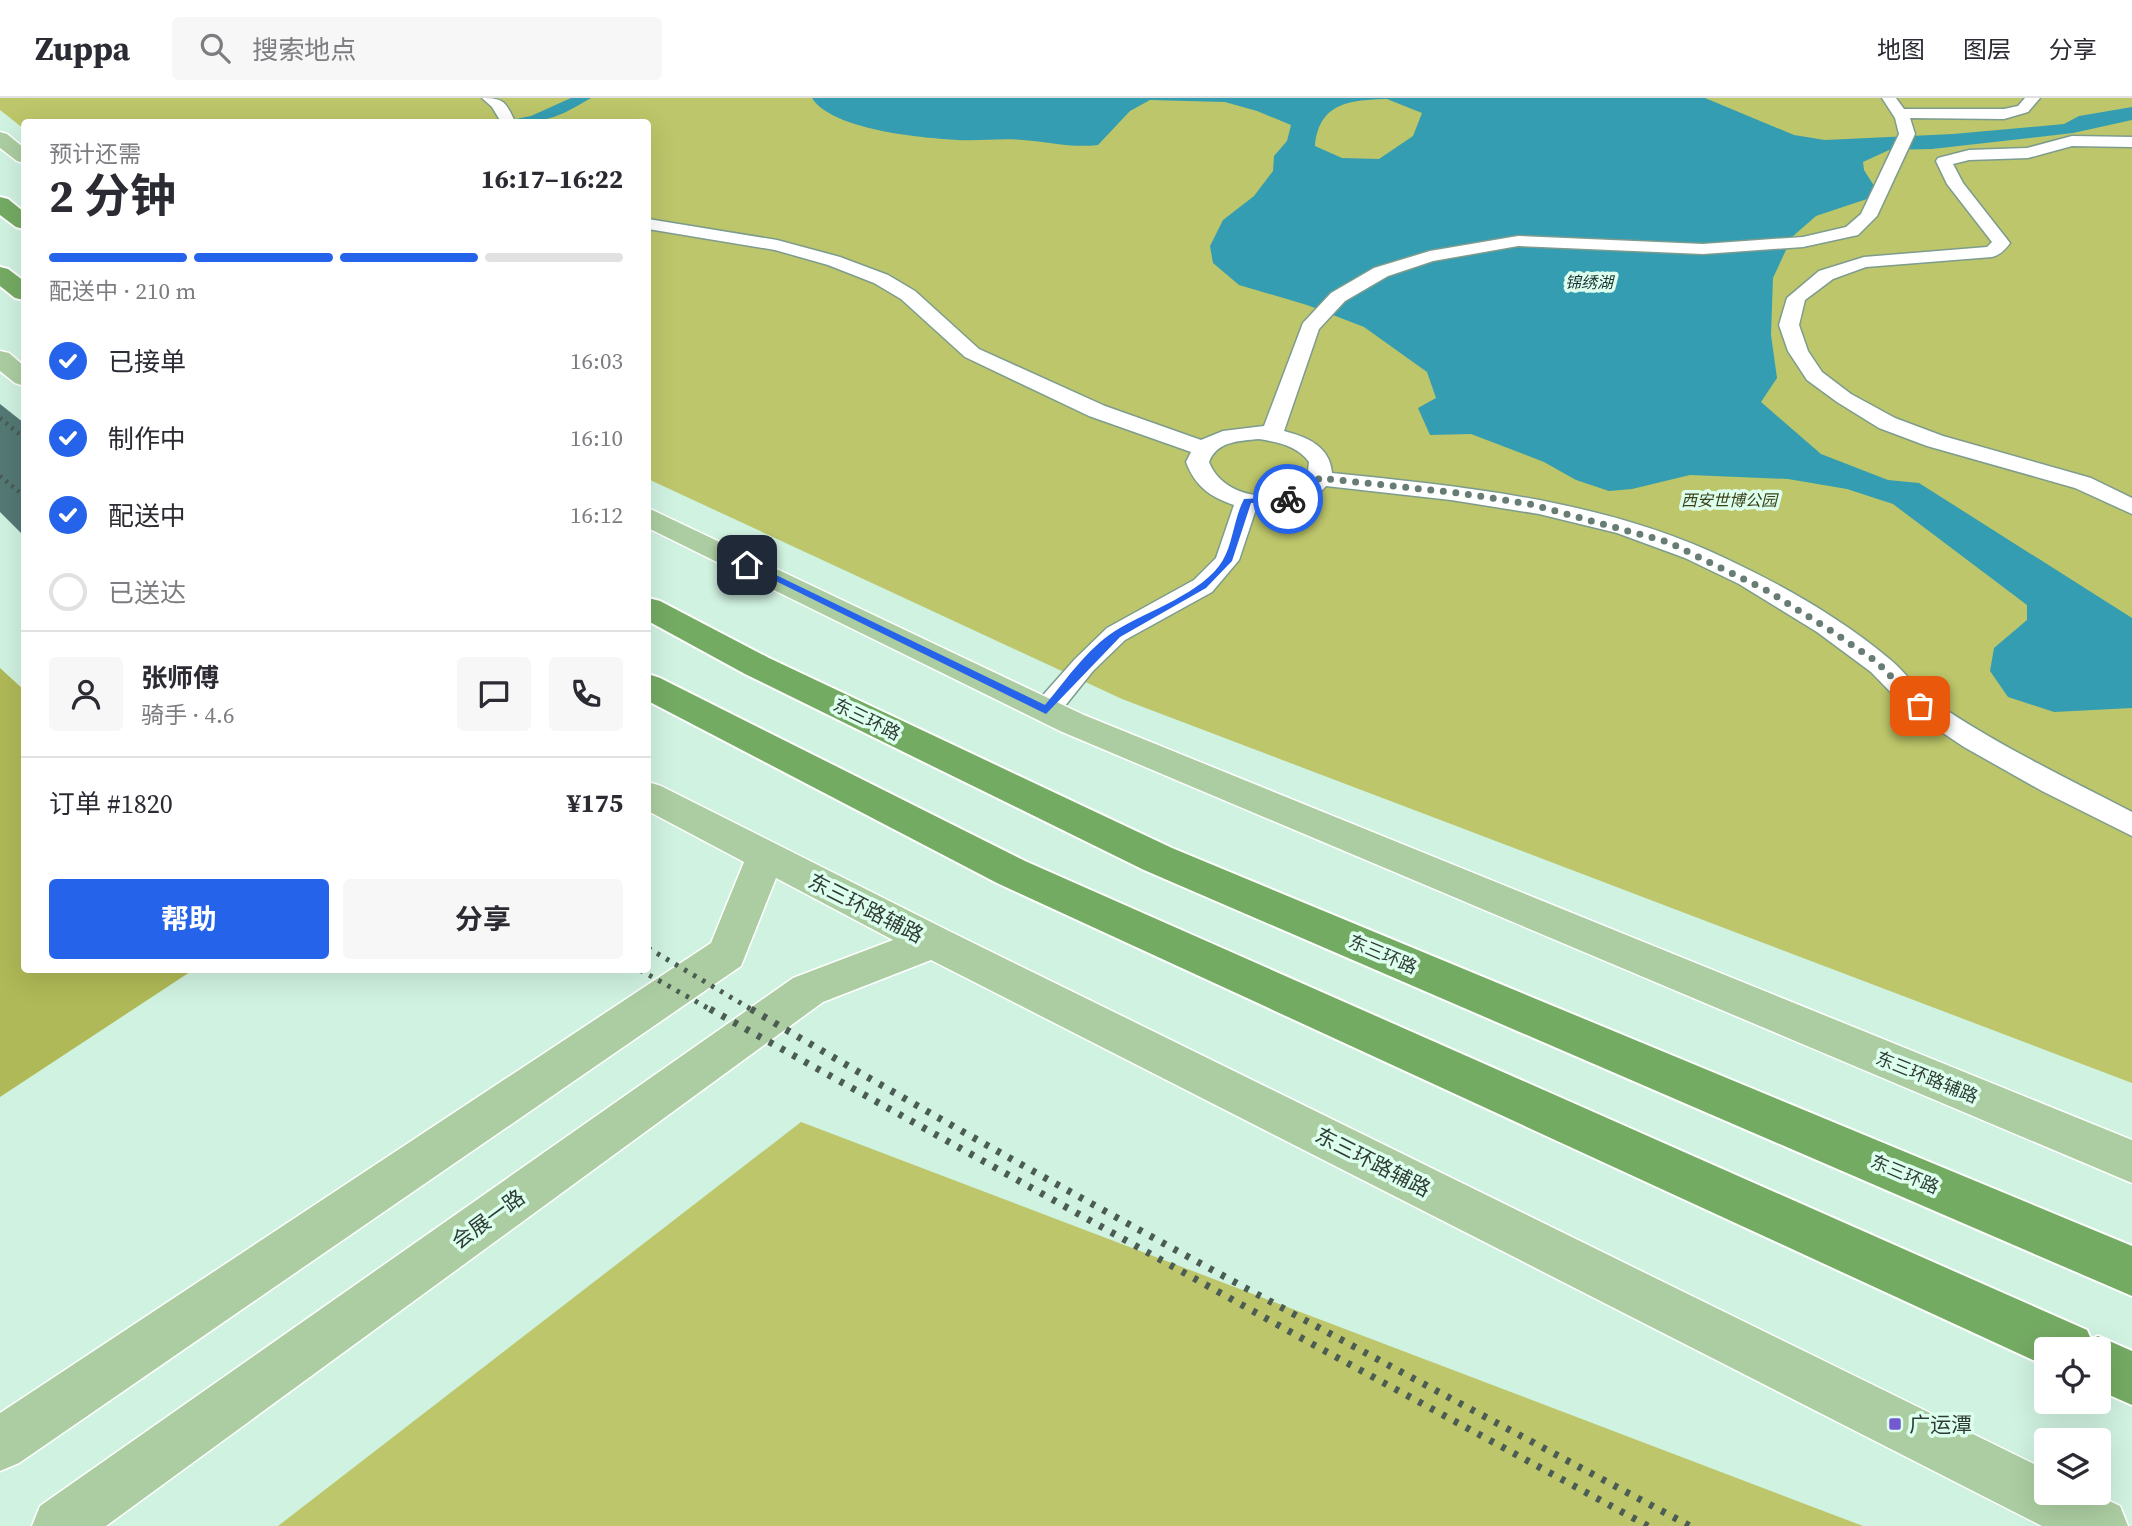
<!DOCTYPE html>
<html lang="zh">
<head>
<meta charset="utf-8">
<style>
  body { margin:0; font-family:"Source Serif 4","Noto Sans SC",serif; background:#f7f7f7; color:#2b2b33; height:100vh; display:flex; flex-direction:column; font-size:26px; white-space:nowrap }
  * { box-sizing:border-box; margin:0 }
  p { font-size:23px; color:#7c7c81 }
  .icon { flex:none; width:38px; height:38px; fill:none; stroke:currentColor; stroke-width:2; stroke-linecap:round; stroke-linejoin:round }
  .map { position:relative; flex:1; overflow:hidden }
  .side { position:absolute; left:21px; top:21px; width:630px; height:854px; display:flex; flex-direction:column; background:#fff; border-radius:7px; box-shadow:0 7px 28px #0002 }
  .side>* { flex:none }
  .controls { position:absolute; left:2034px; top:1239px; display:grid; gap:14px }
  .controls a { display:grid; place-items:center; width:77px; height:77px; border-radius:7px; background:#fff; box-shadow:0 7px 28px #0002; font-size:35px }
  .pin { position:absolute; display:grid; place-items:center; width:60px; height:60px; color:#fff; margin:-30px; border-radius:14px; box-shadow:0 4px 10px #0006 }
  .courier { position:absolute; display:grid; place-items:center; width:70px; height:70px; margin:-35px; border:5px solid #2563eb; border-radius:50%; background:#fff; color:#222; box-shadow:0 2px 9px #0007 }
  .summary em { font-style:normal; font-weight:700 }
  .summary div { display:flex; flex-direction:column-reverse }
  .summary { display:flex; align-items:center; justify-content:space-between; height:119px; padding:0 28px }
  h1 { font-size:46px; font-weight:700; line-height:52px }
  .bar { display:grid; grid-template-columns:repeat(4,1fr); gap:10px 7px; align-content:center; height:84px; padding:0 28px }
  .bar i { height:9px; border-radius:5px; background:#e1e1e2 }
  .bar .on { background:#2563eb }
  .bar p { grid-column:span 4 }
  .line { display:flex; align-items:center; gap:18px; padding:0 28px; border-top:2px solid #e1e1e2 }
  .line div { flex:1 }
  .round { display:grid; place-items:center; flex:none; width:74px; height:74px; border-radius:7px; background:#f7f7f7 }
  ol { padding:0 28px; list-style:none }
  li { display:flex; align-items:center; gap:21px; height:77px }
  li p { margin-inline-start:auto }
  li .icon { padding:7px; border-radius:50%; background:#2563eb; color:#fff; stroke-width:4 }
  li:last-child { color:#7c7c81 }
  li i { width:38px; height:38px; border:4px solid #e1e1e2; border-radius:50% }
  .primary-button { display:flex; gap:14px; margin-top:auto; padding:14px 28px }
  .primary-button a { flex:1; height:80px; border-radius:7px; background:#2563eb; color:#fff; font-size:28px; font-weight:700; line-height:80px; text-align:center }
  .primary-button a+a { background:#f7f7f7; color:#2b2b33 }
  header { display:flex; align-items:center; gap:42px; box-sizing:border-box; height:98px; padding:0 35px; background:#fff; border-bottom:2px solid #e1e1e2 }
  header strong { font-size:33px }
  nav { display:flex; gap:38px; margin-inline-start:auto; font-size:24px }
  .search { width:490px; height:63px; background:#f7f7f7; display:flex; align-items:center; gap:18px; box-sizing:border-box; padding:0 24px; border-radius:7px; color:#7c7c81; font-size:26px }
  .map>svg:first-child { display:block }
  .green { fill:#bdc66a }
  .forest { fill:#b0b957 }
  .water { fill:#349db2; fill-rule:evenodd }
  .building { fill:#547975 }
  .lines { fill:none; stroke-linecap:round; stroke-linejoin:round }
  .minor-casing { stroke:#7d9c8d; stroke-width:3 }
  .major-casing { stroke:#fff; stroke-width:3 }
  .highway-casing { stroke:#fff; stroke-width:4 }
  .minor { fill:#fff; fill-rule:evenodd }
  .major { fill:#accda1; fill-rule:evenodd }
  .highway { fill:#74ab63; fill-rule:evenodd }
  .rail-far2 { stroke:#4b5c54; stroke-width:4.5; stroke-dasharray:2.5 5; stroke-linecap:butt }
  .rail-far1 { stroke:#4b5c54; stroke-width:5; stroke-dasharray:3.5 7; stroke-linecap:butt }
  .rail { stroke:#4b5c54; stroke-width:7; stroke-dasharray:4.5 9; stroke-linecap:butt }
  .route { fill:#2563eb }
  .done { stroke:#677c72; stroke-width:7; stroke-dasharray:0 12.6 }
  .poi-dot { fill:#7559d3; stroke:#dfe; stroke-width:2.5 }
  .labels { text-anchor:middle; dominant-baseline:central; stroke-width:7; stroke-linejoin:round; paint-order:stroke }
  .far-water-label { font-size:16px; font-style:italic; fill:#193035; stroke:#dfe }
  .far-park-label { font-size:16px; font-style:italic; fill:#3d4118; stroke:#dfe }
  .street-label { font-size:18px; fill:#2f3c36; stroke:#dfe }
  .near-street-label { font-size:21px; fill:#2f3c36; stroke:#dfe }
  .near-poi-label { font-size:21px; fill:#2f3c36; stroke:#dfe; text-anchor:start }
</style>
</head>
<body>
<header>
<strong>Zuppa</strong>
<div class="search"><svg class="icon" aria-label="search" viewBox="0 0 24 24"><circle cx="10" cy="10" r="6"/><path d="M15 15l6 6"/></svg>搜索地点</div>
<nav><a>地图</a><a>图层</a><a>分享</a></nav>
</header>
<div class="map">
<svg width="2132" height="1428" viewBox="0 0 2132 1428">
  <rect width="100%" height="100%" fill="#d0f2e1"/>
  <!-- green -->
  <g class="green">
    <path d="M0 0H2132V985L1122 601 648 381V24H24V31L0 12Z"/>
    <path d="M801 1024 1863 1428H278Z"/>
  </g>
  <!-- forest -->
  <path class="forest" d="M0 570 24 592V872H193L0 999Z"/>
  <!-- water -->
  <g class="water">
    <path d="M571 0H591C552 23 546 24 501 24L531 18Z"/>
    <path d="M812 0H1705L1794 37 1825 42 1953 36 2064 26 2079 18 2132 9V22L2073 35 1932 51 1889 52 1863 64 1864 72 1876 91 1870 100 1816 118 1792 139 1773 180 1771 237 1777 280 1761 304 1821 356 1888 382 1919 385 2132 520V610L2054 614 2008 599 1990 573 1994 550 2027 522V507L1893 406 1847 391 1788 381 1690 377 1632 391 1609 393 1576 382 1544 364 1471 336 1430 337 1418 310 1436 300 1427 274 1364 229 1307 207 1239 187 1213 165 1210 148 1223 122 1254 98 1273 73 1274 58 1287 43 1291 27 1257 13 1225 4 1150 2 1130 13 1098 47C1072 50 1049 44 1023 42 1002 40 980 43 958 42 922 40 832 32 812 0ZM1387 1 1422 15 1413 38 1379 61 1342 60 1315 48C1319 4 1351 2 1387 1Z"/>
  </g>
  <!-- building -->
  <path class="building" d="M0 306 24 325V438L0 414Z"/>
  <g class="lines">
    <defs>
      <g id="minor">
        <path d="M482 0C504 0 506 4 515 24H501L492 9Z"/>
        <path d="M1882 0H1896L1904 11H2004L2018 8 2025 0H2040L2028 14 2004 21 1910 20 1915 36 1877 118 1858 137 1803 149 1703 156 1518 148 1433 163 1388 178 1345 203 1319 231 1284 333C1307 339 1330 348 1332 375 1467 389 1605 402 1729 462 1784 488 1840 520 1887 559 1904 572 1915 590 1933 603 1995 646 2065 679 2132 714V738L2042 693 1964 649 1907 611 1871 574 1817 534 1739 486 1685 460 1617 435 1539 416 1451 402 1326 388C1311 406 1279 413 1256 411L1239 462 1212 494 1125 542 1093 573 1056 619 1046 622 1036 619 1032 612 1036 605 1075 561 1107 530 1194 482 1216 460 1234 407C1210 399 1195 388 1186 364L1191 354 1089 318 965 259 901 201 874 185 828 167 775 152 648 131V121L777 142 840 159 888 177 915 193 979 251 1105 308 1201 342 1223 333 1264 328 1303 225 1331 195 1374 170 1430 153 1518 138 1703 146 1803 139 1846 129 1861 116 1899 36 1895 20ZM1259 341C1277 344 1298 348 1309 364L1307 382C1279 408 1223 401 1209 364 1217 343 1239 343 1259 341Z"/>
        <path d="M2072 38 2132 39V49L2072 48 2028 60 1969 62 1953 66 1963 85 2010 145C2005 152 2000 157 1992 159L1866 169 1833 181 1805 202 1799 227 1808 253 1822 274 1851 296 1895 320 1943 338 2091 380 2132 400V416L2075 390 1927 348 1879 330 1837 304 1807 282 1788 253 1779 227 1787 200 1819 173 1864 159 1987 149 1992 144 1947 86 1936 63 1938 60 1969 52 2027 50Z"/>
      </g>
      <g id="major">
        <path d="M0 34 7 36 24 50V65L17 63 0 50Z"/>
        <path d="M0 253 9 255 24 268V288L15 285 0 273Z"/>
        <path d="M648 410 1084 617 2132 1042V1085L1060 633 648 430Z"/>
        <path d="M648 684 661 688 947 832 2046 1372V1395H2092L2120 1408 2128 1428H2042L931 862 823 904 106 1428H32L40 1408 793 880 893 842 776 780 741 868 19 1365 0 1373V1315L711 845 744 764 648 713Z"/>
      </g>
      <g id="highway">
        <path d="M0 99 8 101 24 114V131L16 129 0 117Z"/>
        <path d="M0 169 8 171 24 183V202L15 200 0 188Z"/>
        <path d="M648 500 660 503 769 560 1172 750 2132 1148V1198L1144 772 745 576 648 523Z"/>
        <path d="M648 576 660 580 1025 763 2087 1232 2091 1241 2098 1238 2132 1253V1307L2098 1292V1251H2046V1268L997 785 648 603Z"/>
      </g>
    </defs>
    <!-- minor casing -->
    <use href="#minor" class="minor-casing"/>
    <!-- major casing -->
    <use href="#major" class="major-casing"/>
    <!-- highway casing -->
    <use href="#highway" class="highway-casing"/>
    <!-- minor -->
    <use href="#minor" class="minor"/>
    <!-- major -->
    <use href="#major" class="major"/>
    <!-- highway -->
    <use href="#highway" class="highway"/>
    <!-- rail-far2 -->
    <g class="rail-far2">
      <path d="M0 320 24 340"/>
      <path d="M0 378 24 398"/>
    </g>
    <!-- rail-far1 -->
    <g class="rail-far1">
      <path d="M648 850 754 913"/>
      <path d="M640 872 713 913"/>
    </g>
    <!-- rail -->
    <g class="rail">
      <path d="M710 911 1314 1247 1648 1428"/>
      <path d="M751 911C1058 1093 1375 1260 1690 1428"/>
    </g>
  </g>
  <!-- route -->
  <path class="route" d="M1288 399H1291V403L1251 405 1232 463 1206 490 1120 539 1046 616 743 467 751 465 1045 607C1066 582 1087 551 1115 533 1147 513 1204 495 1223 462 1233 445 1234 420 1244 401Z"/>
  <g class="lines">
    <!-- done -->
    <path class="done" d="M1288 401C1300 397 1314 393 1319 380L1459 395 1530 406 1668 444 1768 493 1833 534 1877 564 1920 608"/>
  </g>
  <!-- markers -->
  <rect class="poi-dot" x="1888" y="1319" width="14" height="14" rx="3.5"/>
  <g class="labels">
    <!-- far-water labels -->
    <g class="far-water-label">
      <text x="1589" y="184">锦绣湖</text>
    </g>
    <!-- far-park labels -->
    <g class="far-park-label">
      <text x="1729" y="402">西安世博公园</text>
    </g>
    <!-- street labels -->
    <g class="street-label">
      <text transform="translate(867 621) rotate(26)">东三环路</text>
      <text transform="translate(1383 856) rotate(23)">东三环路</text>
      <text transform="translate(1927 979) rotate(22)">东三环路辅路</text>
      <text transform="translate(1905 1076) rotate(23)">东三环路</text>
    </g>
    <!-- near-street labels -->
    <g class="near-street-label">
      <text transform="translate(866 810) rotate(27)">东三环路辅路</text>
      <text transform="translate(1373 1064) rotate(27)">东三环路辅路</text>
      <text transform="translate(488 1121) rotate(-36)">会展一路</text>
    </g>
    <!-- near-poi labels -->
    <g class="near-poi-label">
      <text x="1909" y="1326">广运潭</text>
    </g>
  </g>
</svg>
<div class="controls">
<a><svg class="icon" aria-label="locate" viewBox="0 0 24 24"><circle cx="12" cy="12" r="6"/><path d="M12 2v4M12 18v4M2 12h4M18 12h4"/></svg></a>
<a><svg class="icon" aria-label="layers" viewBox="0 0 24 24"><path d="M12 4l9 5-9 5-9-5zM3 14l9 5 9-5"/></svg></a>
</div>
<div class="pin" style="left:1920px;top:608px;background:#ea580c"><svg class="icon" aria-label="bag" viewBox="0 0 24 24"><path d="M5 8h14l-1 12H6zM9 8a3 3 0 0 1 6 0"/></svg></div>
<div class="pin" style="left:747px;top:467px;background:#1f2937"><svg class="icon" aria-label="home" viewBox="0 0 24 24"><path d="M3 11l9-7 9 7M6 9v11h12V9"/></svg></div>
<div class="courier" style="left:1288px;top:401px"><svg class="icon" aria-label="bike" viewBox="0 0 24 24"><circle cx="6" cy="16" r="4"/><circle cx="18" cy="16" r="4"/><path d="M6 16l4-8h5l3 8M10 8l3 8H6M13 5h3"/></svg></div>
<section class="side">
<div class="summary"><div><h1>2 分钟</h1><p>预计还需</p></div><em>16:17–16:22</em></div>
<div class="bar"><i class="on"></i><i class="on"></i><i class="on"></i><i></i><p>配送中 · 210 m</p></div>
<ol>
<li><svg class="icon" aria-label="check" viewBox="0 0 24 24"><path d="M5 12l5 5 9-10"/></svg>已接单<p>16:03</p></li>
<li><svg class="icon" aria-label="check" viewBox="0 0 24 24"><path d="M5 12l5 5 9-10"/></svg>制作中<p>16:10</p></li>
<li><svg class="icon" aria-label="check" viewBox="0 0 24 24"><path d="M5 12l5 5 9-10"/></svg>配送中<p>16:12</p></li>
<li><i></i>已送达</li>
</ol>
<div class="line" style="height:126px"><a class="round"><svg class="icon" aria-label="person" viewBox="0 0 24 24"><circle cx="12" cy="8" r="4"/><path d="M4 21q1-7 8-7t8 7"/></svg></a><div><b>张师傅</b><p>骑手 · 4.6</p></div><a class="round"><svg class="icon" aria-label="chat" viewBox="0 0 24 24"><path d="M4 5h16v11H9l-5 4z"/></svg></a><a class="round"><svg class="icon" aria-label="phone" viewBox="0 0 24 24"><path d="M5 4h4l2 5-3 2q2 4 5 5l2-3 5 2v4C11 20 4 13 5 4z"/></svg></a></div>
<div class="line" style="height:91px"><div>订单 #1820</div><b>¥175</b></div>
<div class="primary-button"><a>帮助</a><a>分享</a></div>
</section>
</div>
</body>
</html>
